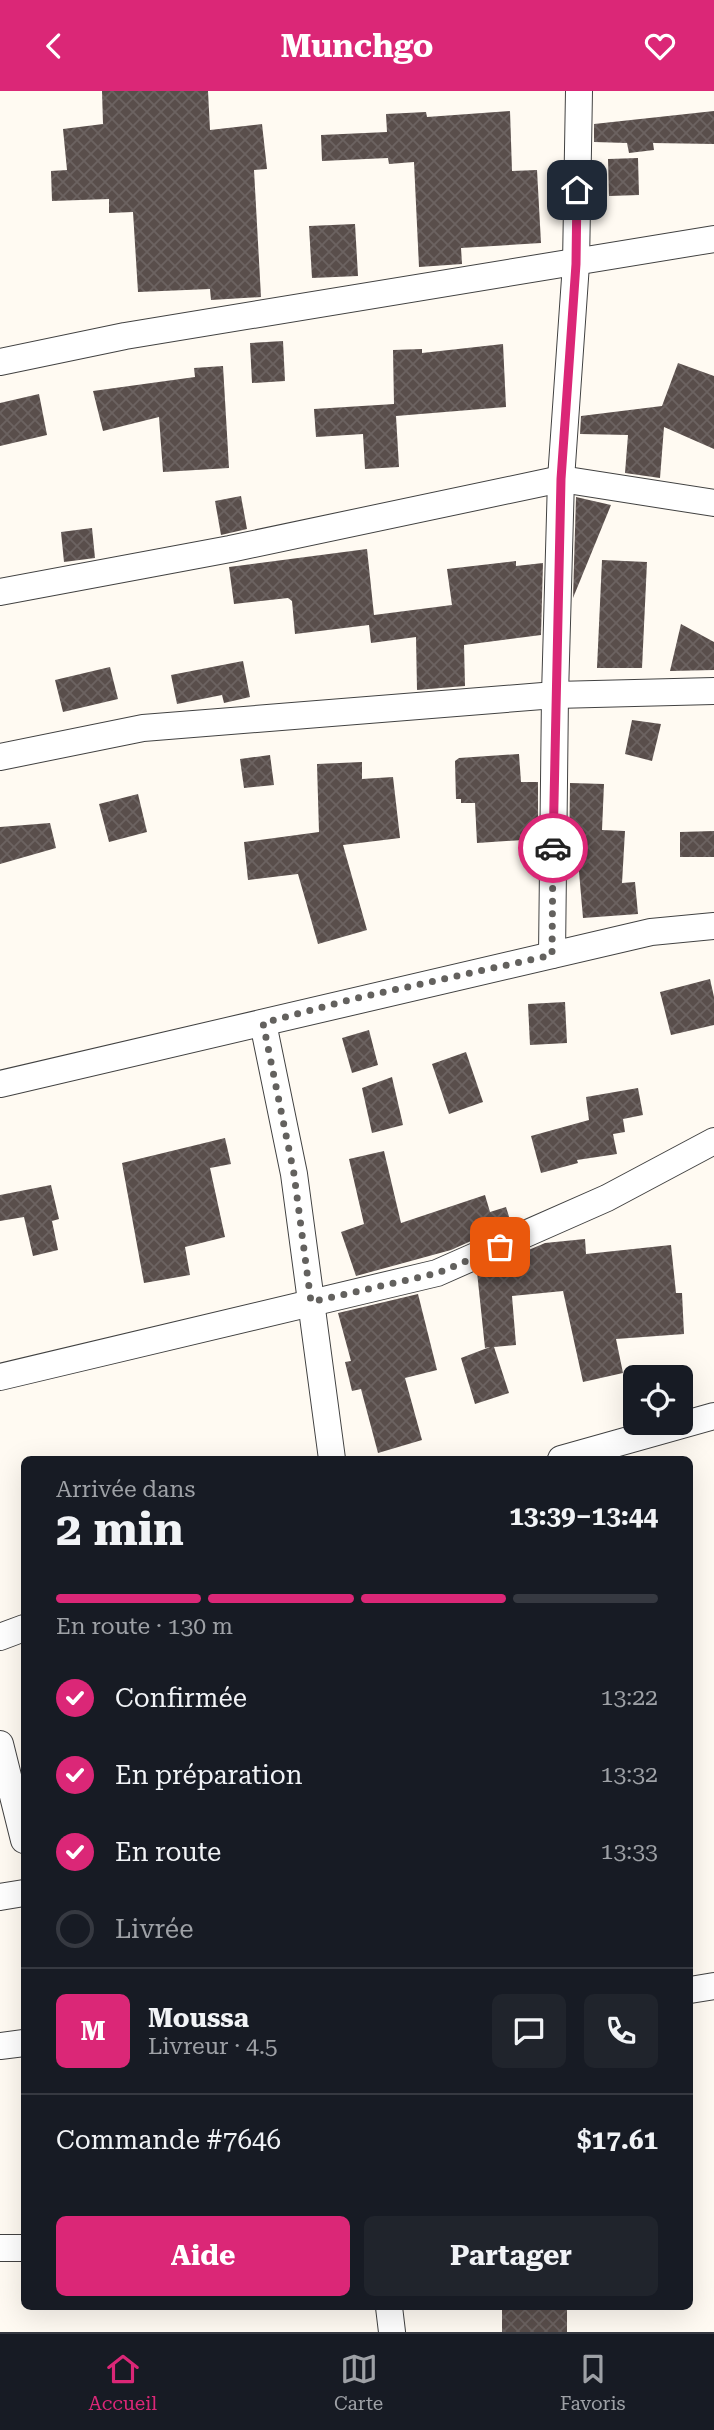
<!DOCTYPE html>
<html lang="fr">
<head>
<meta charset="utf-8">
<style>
  body { margin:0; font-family:"Roboto Serif",serif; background:#20242c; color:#f1f3f6; height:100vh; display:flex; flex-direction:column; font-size:26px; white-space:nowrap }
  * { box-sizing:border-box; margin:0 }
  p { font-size:23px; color:#9ea1a6 }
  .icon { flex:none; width:38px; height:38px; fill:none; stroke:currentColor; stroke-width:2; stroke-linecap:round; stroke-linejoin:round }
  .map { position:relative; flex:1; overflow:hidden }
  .panel { position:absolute; left:21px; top:1365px; width:672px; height:854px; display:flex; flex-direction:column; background:#171b24; border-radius:10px; box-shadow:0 7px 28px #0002 }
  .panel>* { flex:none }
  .fabs { position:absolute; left:623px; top:1274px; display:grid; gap:14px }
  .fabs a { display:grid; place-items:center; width:70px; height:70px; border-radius:10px; background:#171b24; box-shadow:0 7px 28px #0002; font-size:35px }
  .pin { position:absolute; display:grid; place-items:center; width:60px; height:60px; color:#fff; margin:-30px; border-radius:14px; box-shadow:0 4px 10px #0006 }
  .courier { position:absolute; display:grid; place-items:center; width:70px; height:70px; margin:-35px; border:5px solid #db2777; border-radius:50%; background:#fff; color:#222; box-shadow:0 2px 9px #0007 }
  .summary em { font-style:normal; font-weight:700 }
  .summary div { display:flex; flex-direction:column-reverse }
  .summary { display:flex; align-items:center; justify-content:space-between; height:119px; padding:0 35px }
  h1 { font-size:46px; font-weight:700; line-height:52px }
  .bar { display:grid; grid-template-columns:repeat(4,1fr); gap:10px 7px; align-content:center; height:84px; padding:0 35px }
  .bar i { height:9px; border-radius:5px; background:#363941 }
  .bar .current { background:#db2777 }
  .bar p { grid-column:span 4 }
  .line { display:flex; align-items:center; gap:18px; padding:0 35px; border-top:2px solid #363941 }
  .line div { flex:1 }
  .round { display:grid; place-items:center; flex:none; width:74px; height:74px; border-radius:10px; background:#20242c }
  ol { padding:0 35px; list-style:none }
  li { display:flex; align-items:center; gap:21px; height:77px }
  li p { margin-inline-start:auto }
  li .icon { padding:7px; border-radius:50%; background:#db2777; color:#fff; stroke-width:4 }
  li:last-child { color:#9ea1a6 }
  li i { width:38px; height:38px; border:4px solid #363941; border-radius:50% }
  .cta { display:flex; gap:14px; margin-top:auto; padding:14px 35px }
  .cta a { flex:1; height:80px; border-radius:10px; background:#db2777; color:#fff; font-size:28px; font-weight:700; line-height:80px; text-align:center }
  .cta a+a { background:#20242c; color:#f1f3f6 }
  header { display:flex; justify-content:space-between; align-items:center; height:91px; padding:0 35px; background:#db2777; color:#fff; font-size:32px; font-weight:700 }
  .tab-bar { display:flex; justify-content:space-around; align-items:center; height:98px; border-top:2px solid #363941; background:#171b24; font-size:19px; color:#9ea1a6 }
  .tab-bar a { display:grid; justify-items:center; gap:4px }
  .tab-bar .current { color:#db2777 }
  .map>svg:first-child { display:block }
  .building { fill:url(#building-cross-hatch) }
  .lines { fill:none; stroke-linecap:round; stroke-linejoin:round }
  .street-casing { stroke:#424242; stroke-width:28 }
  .street { stroke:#fff; stroke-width:26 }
  .done { stroke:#63615e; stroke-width:7; stroke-dasharray:0 12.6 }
  .route { stroke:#db2777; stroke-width:9 }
</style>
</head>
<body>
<header><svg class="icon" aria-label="back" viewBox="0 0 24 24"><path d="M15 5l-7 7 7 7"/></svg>Munchgo<svg class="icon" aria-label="heart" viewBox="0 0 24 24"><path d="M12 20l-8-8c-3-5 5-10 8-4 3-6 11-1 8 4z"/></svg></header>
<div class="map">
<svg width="714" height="2241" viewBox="0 0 714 2241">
  <defs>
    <pattern id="building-cross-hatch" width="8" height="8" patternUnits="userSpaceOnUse" patternTransform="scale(1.75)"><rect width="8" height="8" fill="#594e4b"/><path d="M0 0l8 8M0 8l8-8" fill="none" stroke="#6c6361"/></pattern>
  </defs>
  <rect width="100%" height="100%" fill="#fffaf2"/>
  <!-- building -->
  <g class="building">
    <path d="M102 0H208L210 39 262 33 267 78 254 79 261 206 211 209 210 198 138 201 133 121 109 122V108L52 110 51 80 67 79 63 38 103 33Z"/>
    <path d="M510 20 512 80 537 79 541 152 461 157 462 173 419 176 414 71 389 73 388 67 322 70 321 44 387 41 386 23 426 21 427 26Z"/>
    <path d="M714 20V53L653 52 654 59 629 62 627 52 594 51V33Z"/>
    <path d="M638 67 639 104 609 105 608 68Z"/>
    <path d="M355 133 358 185 312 187 309 135Z"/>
    <path d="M283 250 285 290 252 292 250 252Z"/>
    <path d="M503 253 506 316 396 325 399 376 365 378 363 343 316 346 314 318 394 313 393 259 422 258V262Z"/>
    <path d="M678 272 714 285V358L664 336 660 387 625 382 628 344 580 343 581 325 662 315Z"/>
    <path d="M223 275 229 377 163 381 159 326 103 340 93 300 195 286 194 277Z"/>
    <path d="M39 303 47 344 0 355V312Z"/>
    <path d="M241 405 247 438 221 444 215 410Z"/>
    <path d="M576 406 611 414 573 507Z"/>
    <path d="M92 437 95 467 64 471 61 441Z"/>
    <path d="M367 458 374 524 452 514 447 478 516 470V475L543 472 541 544 464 554 465 595 417 599 416 546 371 552 369 534 295 543 292 510 288 507 234 513 229 476Z"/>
    <path d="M602 469 647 471 642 577H597Z"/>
    <path d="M681 533 714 551V579L670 580Z"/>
    <path d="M243 570 250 606 224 612 222 604 177 613 171 584Z"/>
    <path d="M110 576 118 608 63 621 55 589Z"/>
    <path d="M632 629 661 633 652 670 625 663Z"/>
    <path d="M519 663 521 691H538V748L477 752 475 712H461V708H456L455 670 459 667Z"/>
    <path d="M270 664 274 694 244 697 240 668Z"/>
    <path d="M362 671V688L393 686 400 747 343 754 367 839 318 853 298 783 248 789 244 751 319 741 317 673Z"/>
    <path d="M570 692 604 693 602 739 625 740 622 792 635 791 638 823 583 827 578 769H569Z"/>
    <path d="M138 703 147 741 109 751 99 713Z"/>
    <path d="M50 732 56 757 0 773V736Z"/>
    <path d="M714 740V766H680V741Z"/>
    <path d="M710 888 714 906V934L671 944 660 901Z"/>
    <path d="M565 911 567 952 530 954 528 913Z"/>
    <path d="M369 939 378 974 352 982 342 947Z"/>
    <path d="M466 961 483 1011 449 1023 432 973Z"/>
    <path d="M392 986 403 1034 372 1042 362 997Z"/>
    <path d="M638 997 643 1024 623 1028 625 1041 613 1043 617 1063 577 1069 578 1072 541 1082 531 1045 589 1029 586 1006Z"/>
    <path d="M225 1047 231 1073 210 1077 225 1146 185 1156 190 1184 144 1192 122 1072Z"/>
    <path d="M384 1060 401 1132 485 1104 490 1121 506 1116 511 1132 451 1159 356 1185 341 1141 364 1133 349 1068Z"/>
    <path d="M51 1094 59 1128 52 1130 58 1159 33 1165 24 1126 0 1130V1104Z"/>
    <path d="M585 1148 586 1163 671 1154 676 1202H682L684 1243 616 1248 623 1282 583 1291 563 1200 512 1205 516 1254 494 1256 509 1302 475 1313 461 1267 490 1256 485 1257 477 1181 545 1152Z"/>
    <path d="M418 1203 437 1279 405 1287 422 1349 378 1362 361 1298 352 1300 345 1271 351 1270 338 1222Z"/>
    <rect x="502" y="2216" width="65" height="25"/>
  </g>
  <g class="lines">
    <defs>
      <g id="street">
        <path d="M0 271 125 245 714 148"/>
        <path d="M0 501 230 458 561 388 714 412"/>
        <path d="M0 666 143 637 555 604 714 600"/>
        <path d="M552 864 555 604 561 388 576 173 579 0"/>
        <path d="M263 932 294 1083 332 1368"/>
        <path d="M0 993 651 841 714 835"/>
        <path d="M0 1286 437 1182 607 1107 714 1050"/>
        <path d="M561 1368 714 1325"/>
        <path d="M0 1546 24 1537"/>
        <path d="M0 1653 24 1749"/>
        <path d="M0 1806 24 1802"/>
        <path d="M690 1899 714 1895"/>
        <path d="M0 1955 24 1952"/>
        <path d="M0 2157H24"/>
        <path d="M389 2216 392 2241"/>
      </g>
    </defs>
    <!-- street casing -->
    <use href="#street" class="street-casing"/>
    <!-- street -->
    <use href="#street" class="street"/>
  </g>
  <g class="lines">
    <!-- done -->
    <path class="done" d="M500 1156 438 1182 311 1211 294 1083 263 932 353 908 552 864 553 757"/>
    <!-- route -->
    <path class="route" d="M553 757 561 388 576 173 577 99"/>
  </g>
</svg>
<div class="fabs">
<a><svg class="icon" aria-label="locate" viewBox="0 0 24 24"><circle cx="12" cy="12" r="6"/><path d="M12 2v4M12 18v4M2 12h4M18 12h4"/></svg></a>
</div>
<div class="pin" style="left:500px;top:1156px;background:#ea580c"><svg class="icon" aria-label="bag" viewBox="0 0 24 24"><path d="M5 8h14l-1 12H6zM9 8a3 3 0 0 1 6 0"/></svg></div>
<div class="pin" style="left:577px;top:99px;background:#1f2937"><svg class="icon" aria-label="home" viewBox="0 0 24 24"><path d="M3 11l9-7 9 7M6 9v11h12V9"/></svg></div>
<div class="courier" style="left:553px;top:757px"><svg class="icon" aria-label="car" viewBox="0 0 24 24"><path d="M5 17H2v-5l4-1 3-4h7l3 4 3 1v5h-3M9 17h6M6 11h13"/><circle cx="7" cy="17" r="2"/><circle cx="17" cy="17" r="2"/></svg></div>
<section class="panel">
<div class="summary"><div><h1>2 min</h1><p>Arrivée dans</p></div><em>13:39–13:44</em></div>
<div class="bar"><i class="current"></i><i class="current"></i><i class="current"></i><i></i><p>En route · 130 m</p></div>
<ol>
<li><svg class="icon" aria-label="check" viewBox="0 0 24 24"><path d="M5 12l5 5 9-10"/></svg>Confirmée<p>13:22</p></li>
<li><svg class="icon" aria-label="check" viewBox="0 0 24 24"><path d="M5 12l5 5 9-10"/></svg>En préparation<p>13:32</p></li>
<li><svg class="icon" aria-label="check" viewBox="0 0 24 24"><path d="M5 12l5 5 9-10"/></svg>En route<p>13:33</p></li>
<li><i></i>Livrée</li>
</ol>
<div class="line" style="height:126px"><b class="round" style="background:#db2777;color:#fff">M</b><div><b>Moussa</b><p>Livreur · 4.5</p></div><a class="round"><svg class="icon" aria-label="chat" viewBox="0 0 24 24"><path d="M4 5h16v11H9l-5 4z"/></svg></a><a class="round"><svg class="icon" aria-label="phone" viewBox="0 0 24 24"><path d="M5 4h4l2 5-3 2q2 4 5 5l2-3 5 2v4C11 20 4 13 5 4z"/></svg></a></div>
<div class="line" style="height:91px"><div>Commande #7646</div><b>$17.61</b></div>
<div class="cta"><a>Aide</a><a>Partager</a></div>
</section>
</div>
<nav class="tab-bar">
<a class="current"><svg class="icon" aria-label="home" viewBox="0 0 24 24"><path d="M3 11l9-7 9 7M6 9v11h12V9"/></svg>Accueil</a>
<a><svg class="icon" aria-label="map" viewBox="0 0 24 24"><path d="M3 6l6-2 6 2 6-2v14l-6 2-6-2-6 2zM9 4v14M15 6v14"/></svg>Carte</a>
<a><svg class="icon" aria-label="saved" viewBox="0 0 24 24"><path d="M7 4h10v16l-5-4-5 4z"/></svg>Favoris</a>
</nav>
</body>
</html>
